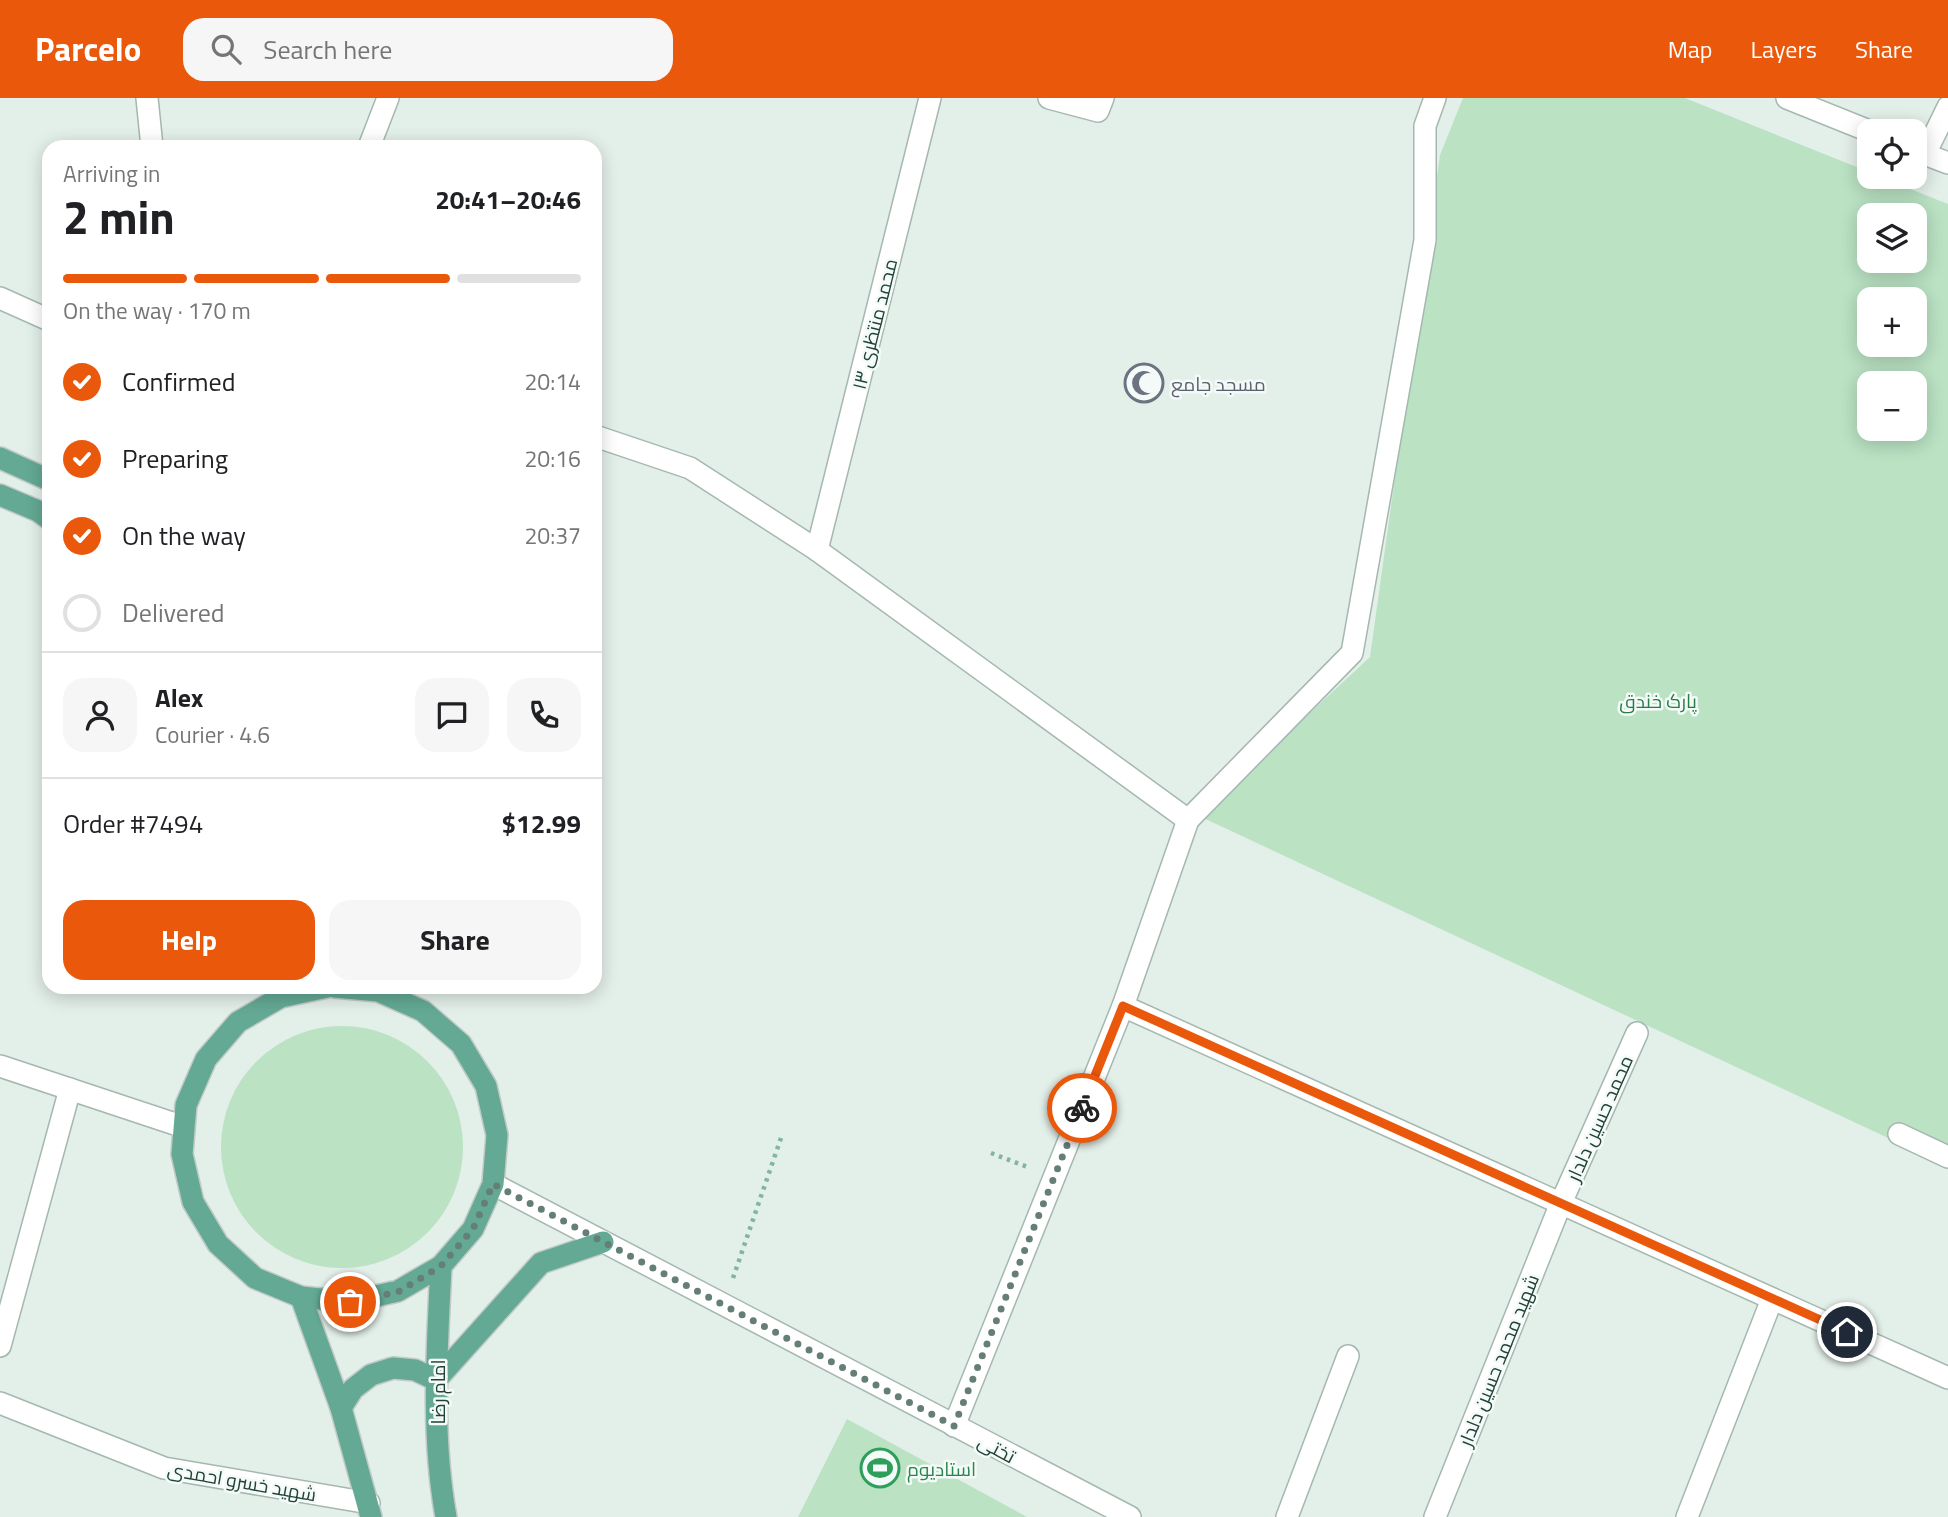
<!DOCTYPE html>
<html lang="en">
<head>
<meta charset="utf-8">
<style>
  body { margin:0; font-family:"Titillium Web",Cairo,sans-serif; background:#f6f6f6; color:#202124; height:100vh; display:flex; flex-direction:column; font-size:26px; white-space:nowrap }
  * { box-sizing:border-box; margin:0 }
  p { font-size:23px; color:#757577 }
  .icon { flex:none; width:38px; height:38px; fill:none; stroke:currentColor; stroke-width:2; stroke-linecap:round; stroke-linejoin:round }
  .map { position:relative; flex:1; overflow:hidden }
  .drawer { position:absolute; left:42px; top:42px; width:560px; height:854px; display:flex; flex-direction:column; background:#fff; border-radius:21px; box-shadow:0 4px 18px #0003 }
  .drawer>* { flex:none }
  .fabs { position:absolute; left:1857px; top:21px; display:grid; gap:14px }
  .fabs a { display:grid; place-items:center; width:70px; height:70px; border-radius:14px; background:#fff; box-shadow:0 4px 18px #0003; font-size:35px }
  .pin { position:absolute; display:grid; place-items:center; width:60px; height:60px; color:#fff; margin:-30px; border:4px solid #fff; border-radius:50%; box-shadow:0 2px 7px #0007 }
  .courier { position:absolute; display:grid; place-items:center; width:70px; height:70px; margin:-35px; border:5px solid #ea580c; border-radius:50%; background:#fff; color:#222; box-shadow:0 2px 9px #0007 }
  .summary em { font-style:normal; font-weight:700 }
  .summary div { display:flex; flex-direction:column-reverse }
  .summary { display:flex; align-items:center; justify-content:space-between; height:119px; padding:0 21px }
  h1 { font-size:46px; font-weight:700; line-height:52px }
  .bar { display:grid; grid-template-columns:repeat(4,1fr); gap:10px 7px; align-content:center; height:84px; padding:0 21px }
  .bar i { height:9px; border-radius:5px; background:#e0e0e0 }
  .bar .current { background:#ea580c }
  .bar p { grid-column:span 4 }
  .line { display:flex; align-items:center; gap:18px; padding:0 21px; border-top:2px solid #e0e0e0 }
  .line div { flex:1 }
  .round { display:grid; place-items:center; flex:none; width:74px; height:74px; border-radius:21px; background:#f6f6f6 }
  ol { padding:0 21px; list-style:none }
  li { display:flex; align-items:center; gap:21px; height:77px }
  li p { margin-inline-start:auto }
  li .icon { padding:7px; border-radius:50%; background:#ea580c; color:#fff; stroke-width:4 }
  li:last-child { color:#757577 }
  li i { width:38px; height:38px; border:4px solid #e0e0e0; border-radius:50% }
  .cta { display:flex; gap:14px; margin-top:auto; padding:14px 21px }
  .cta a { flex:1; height:80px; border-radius:21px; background:#ea580c; color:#fff; font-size:28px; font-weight:700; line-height:80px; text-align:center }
  .cta a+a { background:#f6f6f6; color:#202124 }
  header { display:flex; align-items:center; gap:42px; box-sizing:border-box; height:98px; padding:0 35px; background:#ea580c; color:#fff }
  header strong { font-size:33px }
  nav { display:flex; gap:38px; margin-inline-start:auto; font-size:24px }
  .search { width:490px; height:63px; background:#f6f6f6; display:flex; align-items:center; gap:18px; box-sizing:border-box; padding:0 24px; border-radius:21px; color:#757577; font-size:26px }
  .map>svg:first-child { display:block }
  .green { fill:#bae2c3; fill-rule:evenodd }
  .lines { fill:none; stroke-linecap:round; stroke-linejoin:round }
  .minor-casing { stroke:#a5b8b0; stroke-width:24 }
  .major-casing { stroke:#c1cac7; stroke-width:24 }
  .path { stroke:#80b5a3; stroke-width:4.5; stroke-dasharray:3.5 5; stroke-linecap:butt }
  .minor { stroke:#fff; stroke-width:21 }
  .major { stroke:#63a994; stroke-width:21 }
  .done { stroke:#657f76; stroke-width:7; stroke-dasharray:0 12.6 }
  .route { stroke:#ea580c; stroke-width:9 }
  .labels { text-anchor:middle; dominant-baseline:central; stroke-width:5; stroke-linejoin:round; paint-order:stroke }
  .street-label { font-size:19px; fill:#214238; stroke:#f4faf7 }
  .worship-label { font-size:19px; fill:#5b616d; stroke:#f4faf7; text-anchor:start }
  .park-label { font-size:19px; fill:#267e45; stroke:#f4faf7 }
  .leisure-label { font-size:19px; fill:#27864d; stroke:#f4faf7; text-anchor:start }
</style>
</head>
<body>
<header>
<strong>Parcelo</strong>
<div class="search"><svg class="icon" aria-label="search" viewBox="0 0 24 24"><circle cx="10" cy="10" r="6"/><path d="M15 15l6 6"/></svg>Search here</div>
<nav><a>Map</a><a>Layers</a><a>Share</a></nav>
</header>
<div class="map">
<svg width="1948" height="1419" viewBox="0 0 1948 1419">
  <rect width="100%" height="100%" fill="#e3efe9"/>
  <!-- green -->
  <g class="green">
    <path d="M1463 0H1685L1869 74V79H1880L1948 106V1068L1199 718 1370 559 1440 57ZM1869 117H1914V163H1869ZM1869 201H1914V247H1869ZM1869 285H1914V331H1869Z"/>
    <circle cx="342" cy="1049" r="121"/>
    <path d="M847 1321 1027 1419H798Z"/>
  </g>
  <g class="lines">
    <defs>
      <g id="minor">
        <path d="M147 0 152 49"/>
        <path d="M1049 0 1098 13 1103 0"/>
        <path d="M1787 0 1869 33"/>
        <path d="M369 49 388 0"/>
        <path d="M1914 52 1948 65"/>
        <path d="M1925 56 1948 9"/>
        <path d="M0 200 49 222"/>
        <path d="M595 338 690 370 817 452 1188 722 1352 555 1425 142V28L1435 0"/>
        <path d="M817 452 930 0"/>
        <path d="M1123 908 1948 1280"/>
        <path d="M0 968 184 1029"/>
        <path d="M1899 1036 1948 1059"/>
        <path d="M493 1086 1130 1419"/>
        <path d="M0 1248 70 991"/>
        <path d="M0 1305 164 1370 369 1405"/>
        <path d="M954 1328 1123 908 1188 722"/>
        <path d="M1287 1419 1348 1258"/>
        <path d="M1435 1419 1561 1105 1637 935"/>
        <path d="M1687 1419 1772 1201"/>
      </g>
      <g id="major">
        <path d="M0 360 49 382"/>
        <path d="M0 397 38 413 49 421"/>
        <path d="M327 889 281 899 238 924 206 961 186 1007 182 1056 193 1104 218 1146 255 1180 301 1199 350 1204 398 1193 441 1168 473 1131 493 1086 497 1037 486 988 461 946 423 913 378 893 334 889"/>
        <path d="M441 1168C437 1252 431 1336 446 1419"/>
        <path d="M301 1199 341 1310 371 1419"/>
        <path d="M341 1310 353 1291 371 1277 393 1270 415 1272 436 1282 541 1165 603 1144"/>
      </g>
    </defs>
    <!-- minor casing -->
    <use href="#minor" class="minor-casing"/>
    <!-- major casing -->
    <use href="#major" class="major-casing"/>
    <!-- path -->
    <g class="path">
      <path d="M991 1055 1030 1070"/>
      <path d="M733 1180 781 1040"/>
    </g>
    <!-- minor -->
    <use href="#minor" class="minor"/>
    <!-- major -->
    <use href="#major" class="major"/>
  </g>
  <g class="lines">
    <!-- done -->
    <path class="done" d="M350 1204 398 1194 441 1168 473 1131 493 1086 954 1328 1082 1010"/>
    <!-- route -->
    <path class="route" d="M1082 1010 1123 908 1847 1234"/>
  </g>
  <!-- icons -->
  <defs>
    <symbol id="mosque-ring" viewBox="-11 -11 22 22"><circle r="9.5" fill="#f4faf7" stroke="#6b7280" stroke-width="1.5"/><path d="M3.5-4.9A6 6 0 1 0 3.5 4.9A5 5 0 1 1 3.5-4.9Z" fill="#6b7280"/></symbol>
    <symbol id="stadium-ring" viewBox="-11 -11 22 22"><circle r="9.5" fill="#f4faf7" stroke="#2e9e5b" stroke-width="1.5"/><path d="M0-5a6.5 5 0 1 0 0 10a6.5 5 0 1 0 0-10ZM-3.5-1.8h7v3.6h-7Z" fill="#2e9e5b"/></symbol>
  </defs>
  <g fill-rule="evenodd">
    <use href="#mosque-ring" x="1122" y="263" width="44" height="44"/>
    <use href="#stadium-ring" x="858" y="1348" width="44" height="44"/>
  </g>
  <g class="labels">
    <!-- street labels -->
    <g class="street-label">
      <text transform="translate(874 226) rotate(-76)">محمد منتظری ۱۳</text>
      <text transform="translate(1599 1020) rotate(-66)">محمد حسین دلدار</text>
      <text transform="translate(1498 1262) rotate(-68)">شهید محمد حسین دلدار</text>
      <text transform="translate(437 1294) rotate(-90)">امام رضا</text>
      <text transform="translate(997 1350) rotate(28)">تختی</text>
      <text transform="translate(242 1383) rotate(10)">شهید خسرو احمدی</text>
    </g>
    <!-- worship labels -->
    <g class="worship-label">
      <text x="1171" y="285">مسجد جامع</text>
    </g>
    <!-- park labels -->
    <g class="park-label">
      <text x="1658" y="602">پارک خندق</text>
    </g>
    <!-- leisure labels -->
    <g class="leisure-label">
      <text x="907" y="1370">استادیوم</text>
    </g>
  </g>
</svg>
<div class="fabs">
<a><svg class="icon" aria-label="locate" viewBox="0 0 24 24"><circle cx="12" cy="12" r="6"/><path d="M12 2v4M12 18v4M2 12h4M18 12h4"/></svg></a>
<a><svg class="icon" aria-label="layers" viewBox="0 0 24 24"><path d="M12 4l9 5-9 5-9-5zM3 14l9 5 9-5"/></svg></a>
<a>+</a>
<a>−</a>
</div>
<div class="pin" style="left:350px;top:1204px;background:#ea580c"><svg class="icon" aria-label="bag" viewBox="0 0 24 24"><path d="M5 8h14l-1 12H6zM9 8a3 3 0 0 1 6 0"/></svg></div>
<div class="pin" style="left:1847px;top:1234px;background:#1f2937"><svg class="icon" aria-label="home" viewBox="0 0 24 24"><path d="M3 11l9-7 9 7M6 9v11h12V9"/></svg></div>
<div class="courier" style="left:1082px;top:1010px"><svg class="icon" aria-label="bike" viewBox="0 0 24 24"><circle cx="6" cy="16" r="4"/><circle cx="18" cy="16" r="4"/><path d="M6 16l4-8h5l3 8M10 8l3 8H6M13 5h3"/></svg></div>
<section class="drawer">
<div class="summary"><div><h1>2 min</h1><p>Arriving in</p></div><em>20:41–20:46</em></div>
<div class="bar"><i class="current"></i><i class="current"></i><i class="current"></i><i></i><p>On the way · 170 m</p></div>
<ol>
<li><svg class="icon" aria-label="check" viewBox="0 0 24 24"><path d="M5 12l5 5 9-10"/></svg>Confirmed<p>20:14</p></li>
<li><svg class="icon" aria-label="check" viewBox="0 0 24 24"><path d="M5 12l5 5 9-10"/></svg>Preparing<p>20:16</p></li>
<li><svg class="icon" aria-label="check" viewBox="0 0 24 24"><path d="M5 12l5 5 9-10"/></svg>On the way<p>20:37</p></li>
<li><i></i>Delivered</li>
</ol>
<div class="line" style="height:126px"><a class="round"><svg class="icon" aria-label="person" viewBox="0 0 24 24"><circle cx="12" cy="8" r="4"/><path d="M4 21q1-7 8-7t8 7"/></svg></a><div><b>Alex</b><p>Courier · 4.6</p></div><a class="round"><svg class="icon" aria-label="chat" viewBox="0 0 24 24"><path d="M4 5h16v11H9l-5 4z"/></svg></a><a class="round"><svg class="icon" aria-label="phone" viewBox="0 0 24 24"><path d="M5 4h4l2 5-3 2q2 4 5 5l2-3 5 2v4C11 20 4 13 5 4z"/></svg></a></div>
<div class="line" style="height:91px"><div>Order #7494</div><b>$12.99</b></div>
<div class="cta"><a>Help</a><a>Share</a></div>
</section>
</div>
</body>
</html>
